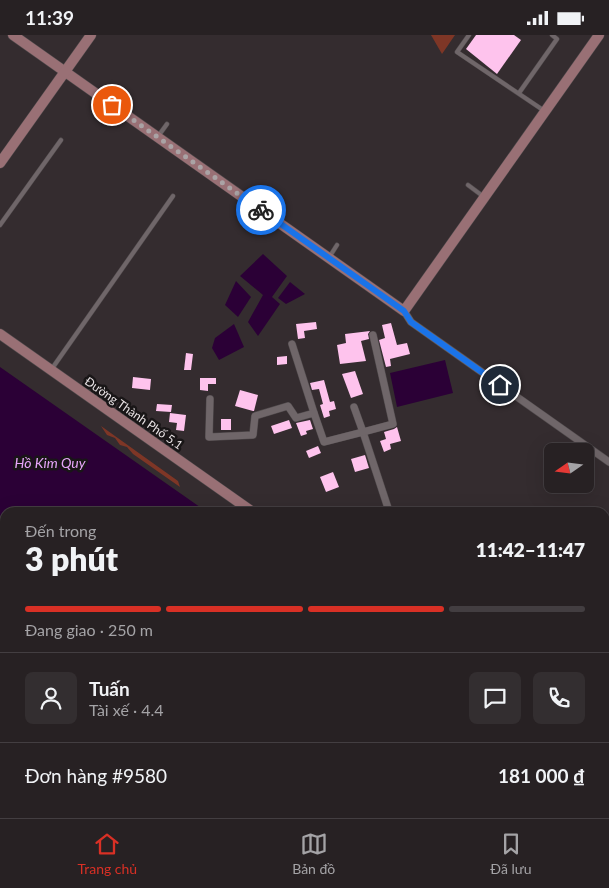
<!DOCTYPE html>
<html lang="vi">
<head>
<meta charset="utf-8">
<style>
  body { margin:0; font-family:Lato,sans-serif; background:#332e30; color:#f1f3f6; height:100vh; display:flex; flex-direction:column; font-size:19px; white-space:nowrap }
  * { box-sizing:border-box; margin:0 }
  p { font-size:16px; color:#a4a3a6 }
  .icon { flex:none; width:28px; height:28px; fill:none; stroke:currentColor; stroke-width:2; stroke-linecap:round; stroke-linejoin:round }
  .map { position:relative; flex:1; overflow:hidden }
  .panel { position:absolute; left:0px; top:472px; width:610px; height:311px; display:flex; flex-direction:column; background:#272123; border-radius:15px 15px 0 0; box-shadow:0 5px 20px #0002,0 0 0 1px #433e41 }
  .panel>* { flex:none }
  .needle { width:32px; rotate:256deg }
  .controls { position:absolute; left:544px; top:408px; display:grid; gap:10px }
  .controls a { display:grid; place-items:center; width:50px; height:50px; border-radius:8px; background:#272123; box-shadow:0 5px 20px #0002,0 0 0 1px #433e41; font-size:25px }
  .pin { position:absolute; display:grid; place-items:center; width:42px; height:42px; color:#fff; margin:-21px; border:2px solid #fff; border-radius:50%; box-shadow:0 1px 5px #0007 }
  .courier { position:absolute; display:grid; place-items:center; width:50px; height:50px; margin:-25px; border:4px solid #1a73e8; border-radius:50%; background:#fff; color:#222; box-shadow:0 1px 6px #0007 }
  .summary em { font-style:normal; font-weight:800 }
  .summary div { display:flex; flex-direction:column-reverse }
  .summary { display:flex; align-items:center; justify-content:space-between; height:85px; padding:0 25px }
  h1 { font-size:32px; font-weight:800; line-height:38px }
  .bar { display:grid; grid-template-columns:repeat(4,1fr); gap:8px 5px; align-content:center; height:60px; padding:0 25px }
  .bar i { height:6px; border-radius:4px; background:#433e41 }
  .bar .on { background:#d93025 }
  .bar p { grid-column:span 4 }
  .line { display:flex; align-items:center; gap:12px; padding:0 25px; border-top:1px solid #433e41 }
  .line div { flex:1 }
  .round { display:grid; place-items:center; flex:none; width:52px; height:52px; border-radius:8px; background:#332e30 }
  .status { display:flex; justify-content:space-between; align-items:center; height:35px; padding:0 25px; background:#272123; direction:ltr }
  .status svg { height:14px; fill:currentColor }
  .menu { display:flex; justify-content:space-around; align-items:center; height:70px; border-top:1px solid #433e41; background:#272123; font-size:14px; color:#a4a3a6 }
  .menu a { display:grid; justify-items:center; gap:2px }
  .menu .on { color:#d93025 }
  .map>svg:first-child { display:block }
  .green { fill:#7e3626 }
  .water { fill:#2b0036 }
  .building { fill:#fec3ed }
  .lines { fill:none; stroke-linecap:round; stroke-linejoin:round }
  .lane-casing { stroke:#514b4d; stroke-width:5 }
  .street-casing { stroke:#514b4d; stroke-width:8 }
  .secondary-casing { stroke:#514b4d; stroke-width:11 }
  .lane { stroke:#6f6669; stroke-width:4 }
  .street { stroke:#6f6669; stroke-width:7 }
  .secondary { stroke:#997075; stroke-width:10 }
  .done { stroke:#aaa3a5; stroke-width:5; stroke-dasharray:0 9 }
  .route { stroke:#1a73e8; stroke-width:6 }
  .labels { text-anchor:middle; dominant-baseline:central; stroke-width:5; stroke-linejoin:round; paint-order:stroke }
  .street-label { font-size:12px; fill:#e9e3e5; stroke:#191617 }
  .water-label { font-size:14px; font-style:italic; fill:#e7a5fa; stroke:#191617 }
</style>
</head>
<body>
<div class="status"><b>11:39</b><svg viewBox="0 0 49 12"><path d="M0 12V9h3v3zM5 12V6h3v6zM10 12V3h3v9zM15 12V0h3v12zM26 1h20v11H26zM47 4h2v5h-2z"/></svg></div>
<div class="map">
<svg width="609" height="783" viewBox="0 0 609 783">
  <rect width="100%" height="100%" fill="#342c2f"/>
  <!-- green -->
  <g class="green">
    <path d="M431 0H455L442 19Z"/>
    <path d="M101 391 178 446 180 452 133 419 127 412 120 410 115 403 107 400Z"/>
  </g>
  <!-- water -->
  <g class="water">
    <path d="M263 219 287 241 272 262 280 269 258 301 248 287 263 260 240 241Z"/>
    <path d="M236 246 251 262 238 282 225 270Z"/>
    <path d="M290 247 305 259 286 269 278 263Z"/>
    <path d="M234 289 244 312 219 325 212 313 215 303Z"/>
    <path d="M445 325 453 358 397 372 390 338Z"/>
    <path d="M0 332 207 477 5 478V689L0 686Z"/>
    <path d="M132 779H325L322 783H138Z"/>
    <path d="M415 779H504L501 783H412Z"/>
  </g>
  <!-- building -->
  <g class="building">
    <path d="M476 0H514L521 5 497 39 466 14Z"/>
    <path d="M316 287 317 294 304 296 305 303 298 304 296 289Z"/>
    <path d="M391 288 397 310 407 308 410 319 390 324 391 331 386 332 379 305 385 303 382 290Z"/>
    <path d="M370 296 368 299 369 304 361 306 366 326 340 329 337 310 346 308 345 299Z"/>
    <path d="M186 318 193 319 191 335H184Z"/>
    <path d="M287 321V329L277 330V322Z"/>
    <path d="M355 336 363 359 351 363 342 339Z"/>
    <path d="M133 342 151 344 150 355 132 353Z"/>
    <path d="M200 343H216V349H208V356L200 355Z"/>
    <path d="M324 345 330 367 334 366 336 374 329 376 330 381 324 383 320 370 323 369 319 354 312 355 310 348Z"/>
    <path d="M240 355 258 360 254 376H253L235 371Z"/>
    <path d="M157 369 172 370 171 377 156 376Z"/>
    <path d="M170 378 186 380 184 396 176 395 177 388 169 387Z"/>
    <rect x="221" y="384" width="10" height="11"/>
    <path d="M289 385 292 393 274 399 271 391Z"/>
    <path d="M310 385 313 394 306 396 307 399 301 401 296 388Z"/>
    <path d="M397 392 401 406 390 409 391 414 384 417 380 406 386 404 384 397 394 394Z"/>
    <path d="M318 411 321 418 309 423 306 416Z"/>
    <path d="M365 420 369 433 355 437 351 424Z"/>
    <path d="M333 437 339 452 326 457 320 442Z"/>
  </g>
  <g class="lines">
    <defs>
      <g id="lane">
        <path d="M469 0 457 17 543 75"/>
        <path d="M519 58 557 4 552 0"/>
        <path d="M159 100 167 89"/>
        <path d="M468 150 484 162"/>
        <path d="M0 190 61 105"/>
        <path d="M330 221 337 210"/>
        <path d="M51 335 173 161"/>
      </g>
      <g id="street">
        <path d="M404 276 411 287 609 427"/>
        <path d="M292 309 314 378"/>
        <path d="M210 364 209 402 253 400 255 381 288 371 296 383 314 378 324 407 363 397 389 476V478"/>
        <path d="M354 372 363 397 393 389 373 300"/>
        <path d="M605 645H609"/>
        <path d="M0 760 5 763"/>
        <path d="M27 779 33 783"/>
        <path d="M4 783 7 779"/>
      </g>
      <g id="secondary">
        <path d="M13 0 404 276 599 0"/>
        <path d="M0 128 91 0"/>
        <path d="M0 299 254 478"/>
        <path d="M0 734 5 737"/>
        <path d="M64 779 70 783"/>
        <path d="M369 783 372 779"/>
      </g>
    </defs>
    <!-- lane casing -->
    <use href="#lane" class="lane-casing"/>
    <!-- street casing -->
    <use href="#street" class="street-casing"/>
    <!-- secondary casing -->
    <use href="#secondary" class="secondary-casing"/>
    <!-- lane -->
    <use href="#lane" class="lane"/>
    <!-- street -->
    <use href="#street" class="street"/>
    <!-- secondary -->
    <use href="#secondary" class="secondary"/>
  </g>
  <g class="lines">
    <!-- done -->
    <path class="done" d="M112 70 261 175"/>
    <!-- route -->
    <path class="route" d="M261 175 404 276 411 287 500 350"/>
  </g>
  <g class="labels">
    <!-- street labels -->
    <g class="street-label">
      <text transform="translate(134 378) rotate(35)">Đường Thành Phố 5.1</text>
    </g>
    <!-- water labels -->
    <g class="water-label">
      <text x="50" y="427">Hồ Kim Quy</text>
    </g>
  </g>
</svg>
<div class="controls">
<a><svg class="needle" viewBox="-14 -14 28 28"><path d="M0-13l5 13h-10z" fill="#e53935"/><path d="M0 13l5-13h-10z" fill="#a4a3a6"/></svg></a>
</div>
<div class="pin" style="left:112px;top:70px;background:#ea580c"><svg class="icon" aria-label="bag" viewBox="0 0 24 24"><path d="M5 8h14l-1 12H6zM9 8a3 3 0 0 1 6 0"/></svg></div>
<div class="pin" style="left:500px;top:350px;background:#1f2937"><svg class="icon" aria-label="home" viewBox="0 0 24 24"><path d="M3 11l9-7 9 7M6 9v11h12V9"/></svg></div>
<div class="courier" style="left:261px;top:175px"><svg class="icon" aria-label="bike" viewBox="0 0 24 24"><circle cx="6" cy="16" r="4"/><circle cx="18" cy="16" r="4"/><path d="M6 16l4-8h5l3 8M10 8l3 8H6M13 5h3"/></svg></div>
<section class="panel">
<div class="summary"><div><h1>3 phút</h1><p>Đến trong</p></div><em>11:42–11:47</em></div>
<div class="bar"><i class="on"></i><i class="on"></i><i class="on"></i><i></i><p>Đang giao · 250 m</p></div>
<div class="line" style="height:90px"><a class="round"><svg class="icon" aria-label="person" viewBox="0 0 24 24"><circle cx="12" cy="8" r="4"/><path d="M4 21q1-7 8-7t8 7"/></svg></a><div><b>Tuấn</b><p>Tài xế · 4.4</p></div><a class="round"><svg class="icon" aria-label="chat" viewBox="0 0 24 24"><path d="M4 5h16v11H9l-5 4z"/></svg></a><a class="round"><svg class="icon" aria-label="phone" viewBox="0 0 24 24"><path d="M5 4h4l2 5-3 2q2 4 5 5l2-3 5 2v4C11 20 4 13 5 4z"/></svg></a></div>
<div class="line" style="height:65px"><div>Đơn hàng #9580</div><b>181 000 ₫</b></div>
</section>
</div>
<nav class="menu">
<a class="on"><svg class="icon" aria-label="home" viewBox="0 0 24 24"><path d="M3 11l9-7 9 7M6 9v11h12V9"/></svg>Trang chủ</a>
<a><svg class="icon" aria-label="map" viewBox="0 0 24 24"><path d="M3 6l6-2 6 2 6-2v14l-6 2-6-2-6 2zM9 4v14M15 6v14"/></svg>Bản đồ</a>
<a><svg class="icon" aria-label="saved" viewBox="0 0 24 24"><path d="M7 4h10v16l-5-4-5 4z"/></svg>Đã lưu</a>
</nav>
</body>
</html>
